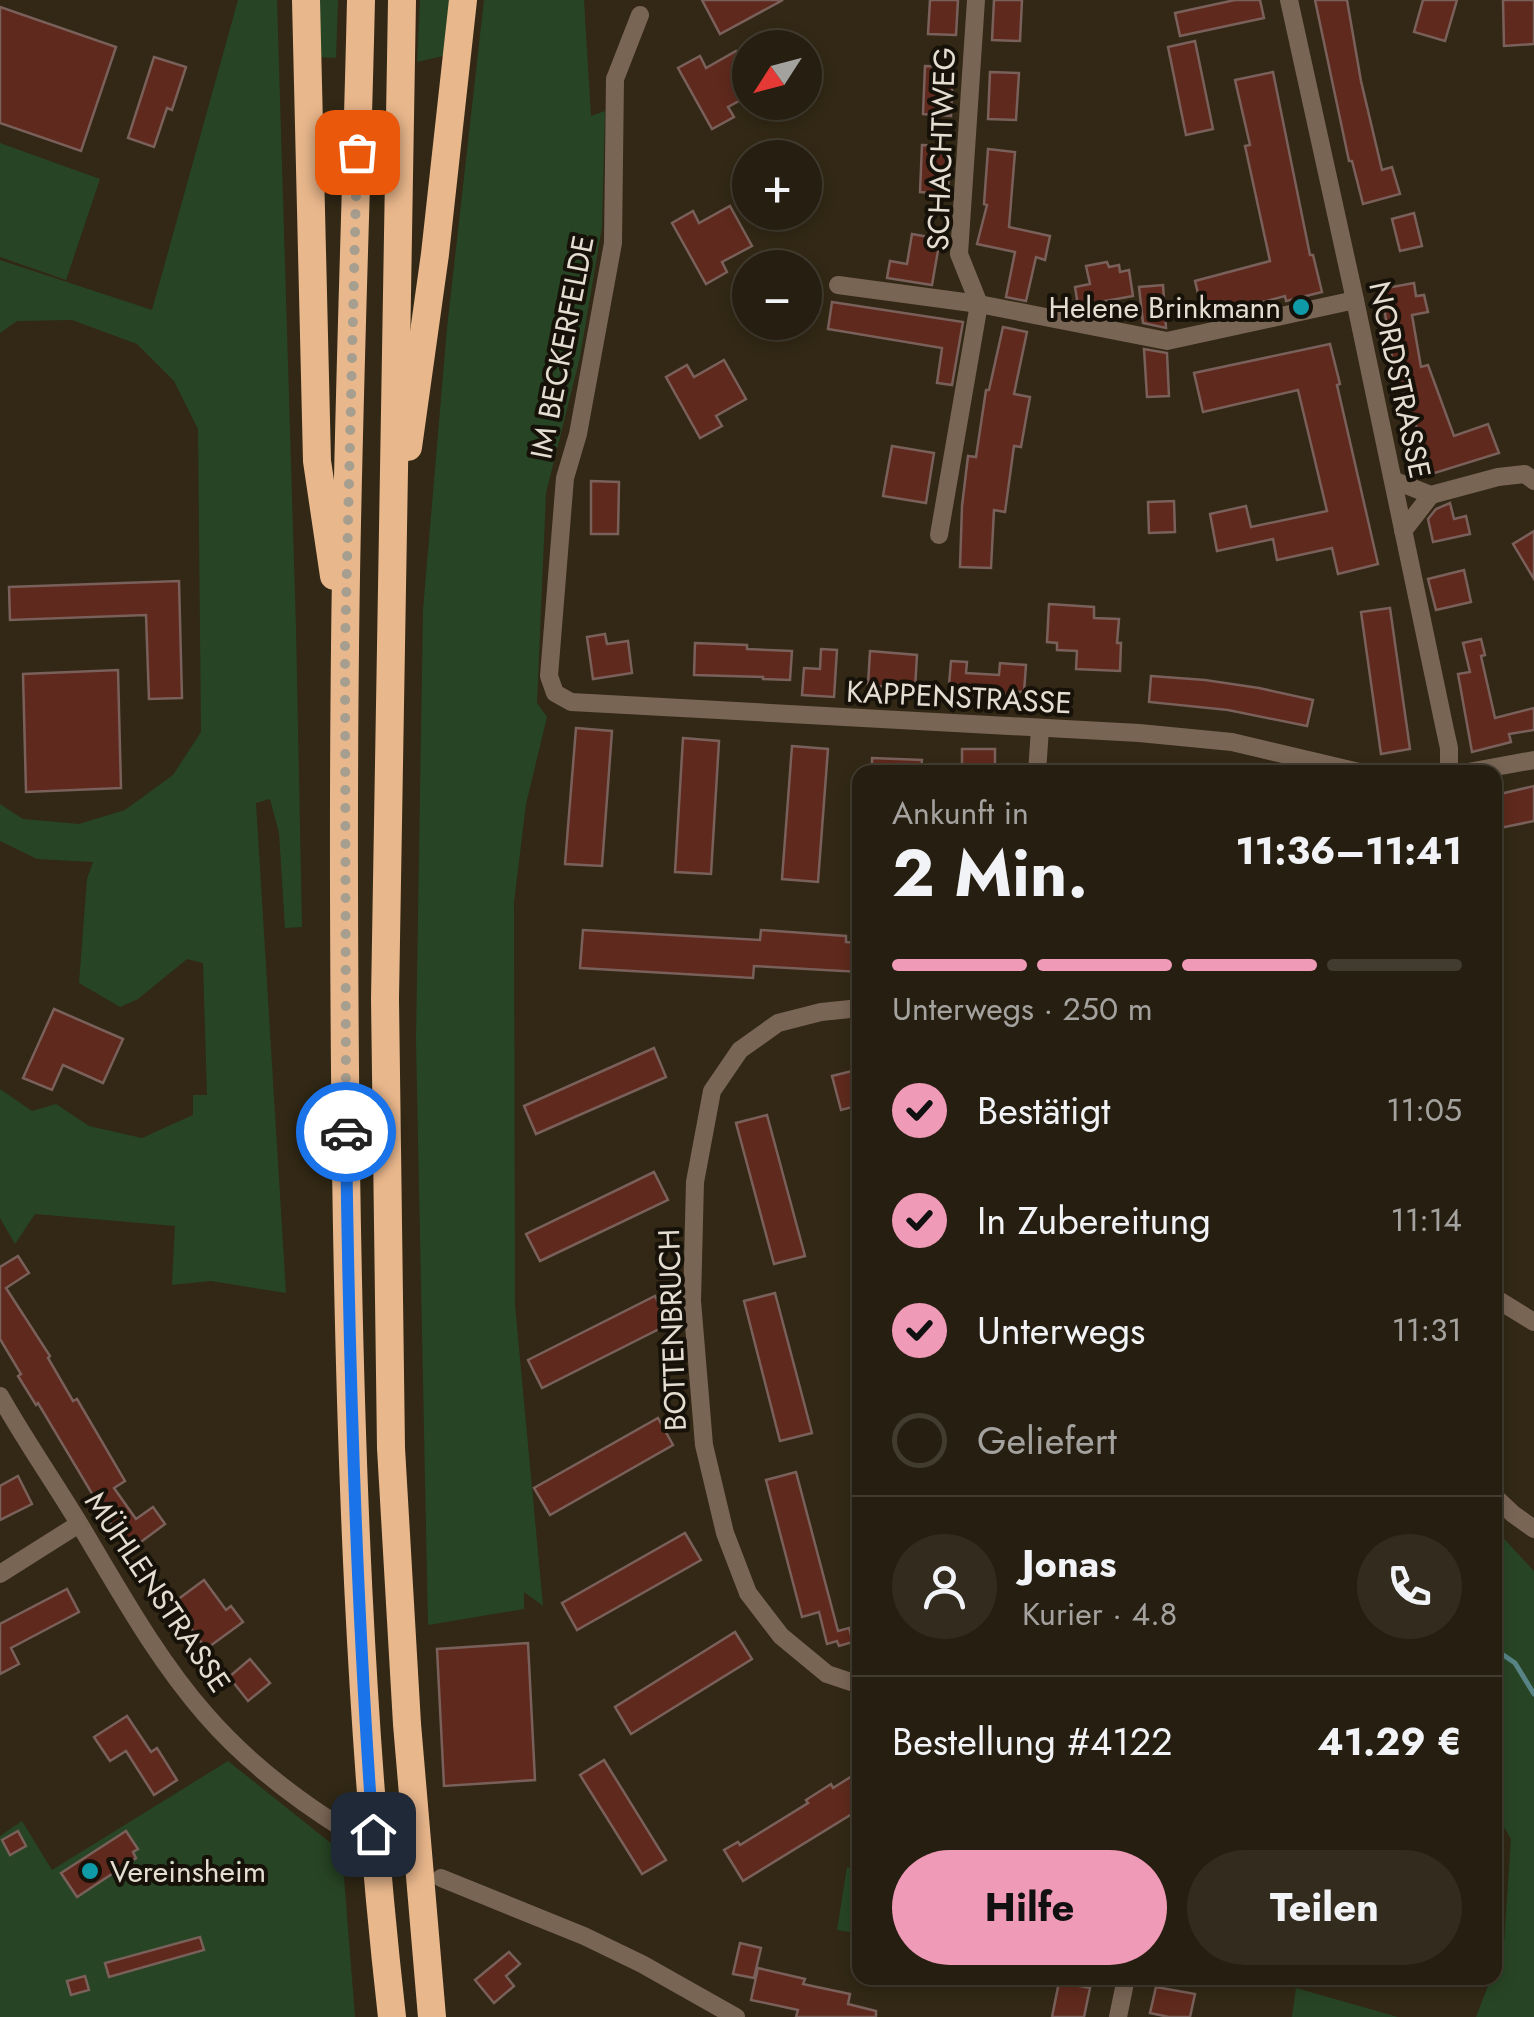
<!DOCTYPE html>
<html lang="de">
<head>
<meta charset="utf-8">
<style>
  body { margin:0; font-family:Jost,sans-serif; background:#322b1e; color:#f1f3f6; height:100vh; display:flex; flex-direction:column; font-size:38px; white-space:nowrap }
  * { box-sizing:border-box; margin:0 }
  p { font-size:32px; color:#a4a29f }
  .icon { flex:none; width:55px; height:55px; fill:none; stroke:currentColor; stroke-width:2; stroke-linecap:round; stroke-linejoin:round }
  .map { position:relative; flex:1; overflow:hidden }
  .panel { position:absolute; left:852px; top:765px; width:650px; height:1220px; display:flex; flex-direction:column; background:#261e10; border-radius:20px; box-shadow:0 5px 15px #0003,0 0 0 2px #423c30 }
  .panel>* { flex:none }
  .needle { width:65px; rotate:234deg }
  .fabs { position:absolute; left:732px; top:30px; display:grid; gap:20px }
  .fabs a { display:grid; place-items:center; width:90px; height:90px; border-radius:50%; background:#261e10; box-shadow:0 5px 15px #0003,0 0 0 2px #423c30; font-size:50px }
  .pin { position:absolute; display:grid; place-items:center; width:85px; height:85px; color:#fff; margin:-42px; border-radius:20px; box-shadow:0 5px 15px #0006 }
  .courier { position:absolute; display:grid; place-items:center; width:100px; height:100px; margin:-50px; border:8px solid #1a73e8; border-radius:50%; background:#fff; color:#222; box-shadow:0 2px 12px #0007 }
  .summary em { font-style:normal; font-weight:700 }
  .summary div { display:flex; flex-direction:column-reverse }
  .summary { display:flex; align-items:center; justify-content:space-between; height:170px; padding:0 40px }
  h1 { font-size:65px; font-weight:700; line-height:75px }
  .bar { display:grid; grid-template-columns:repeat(4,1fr); gap:15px 10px; align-content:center; height:120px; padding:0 40px }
  .bar i { height:12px; border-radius:8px; background:#423c30 }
  .bar .current { background:#ef9ab7 }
  .bar p { grid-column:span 4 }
  .line { display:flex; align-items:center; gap:25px; padding:0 40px; border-top:2px solid #423c30 }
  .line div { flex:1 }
  .round { display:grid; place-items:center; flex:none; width:105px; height:105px; border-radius:52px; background:#322b1e }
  ol { padding:0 40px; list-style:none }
  li { display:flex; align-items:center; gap:30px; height:110px }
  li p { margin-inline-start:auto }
  li .icon { padding:10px; border-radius:50%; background:#ef9ab7; color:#111; stroke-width:4 }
  li:last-child { color:#a4a29f }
  li i { width:55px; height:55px; border:5px solid #423c30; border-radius:50% }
  .action { display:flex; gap:20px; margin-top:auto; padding:20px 40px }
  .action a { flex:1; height:115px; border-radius:60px; background:#ef9ab7; color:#111; font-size:40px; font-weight:700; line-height:115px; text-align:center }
  .action a+a { background:#322b1e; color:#f1f3f6 }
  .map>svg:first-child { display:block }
  .green { fill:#274524 }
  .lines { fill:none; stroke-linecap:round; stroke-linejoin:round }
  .stream { stroke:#598486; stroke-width:5 }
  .building { fill:#5f291d; stroke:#79605a; stroke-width:2.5 }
  .minor-tunnel { stroke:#4d4331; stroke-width:18; stroke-dasharray:18 9; stroke-linecap:butt }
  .minor { stroke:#796554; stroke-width:18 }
  .highway { stroke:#e9b78c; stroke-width:28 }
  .done { stroke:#a69e8f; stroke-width:10; stroke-dasharray:0 18 }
  .route { stroke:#1a73e8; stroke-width:12 }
  .culture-dot { fill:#0f9aa8; stroke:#161109; stroke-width:4 }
  .labels { text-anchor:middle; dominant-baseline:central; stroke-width:8; stroke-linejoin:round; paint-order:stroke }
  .street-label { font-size:30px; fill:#e4ddd1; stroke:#161109 }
  .poi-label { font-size:30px; fill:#e4ddd1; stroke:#161109; text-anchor:end }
</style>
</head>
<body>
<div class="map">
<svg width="1534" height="2017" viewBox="0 0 1534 2017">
  <rect width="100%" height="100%" fill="#322815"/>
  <!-- green -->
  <g class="green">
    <path d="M238 0H277L296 629 302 927 285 928 279 833 270 799 256 803 286 1293 211 1281 172 1285 175 1226 35 1214 15 1244 0 1218V1089L32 1111 56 1104 89 1126 142 1138 193 1115V1095H207L203 963 187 959 138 999 120 1007 79 983 87 879 93 862 37 859 0 841V804L23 819 79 824 125 810 173 775 201 732 198 429 174 381 137 344 72 320 17 321 0 333V260L152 310Z"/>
    <path d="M315 0H338L336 58 315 57Z"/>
    <path d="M420 0H452L447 55 417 62Z"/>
    <path d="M484 0H584L591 116 605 111 602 227 580 357 546 493 537 703 547 717 526 804 514 902 515 1305 543 1606 524 1592V1609L428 1625 416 1040 423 610 447 328Z"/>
    <path d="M0 143 100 179 66 280 0 257Z"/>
    <path d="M1495 1529 1534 1571V2017H1476L1491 1978H1495V1966L1504 1942 1511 1839 1495 1812Z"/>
    <path d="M228 1761 342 1852 355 2017H0V1836L22 1821 52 1870Z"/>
    <path d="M847 1867 860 1870V1934L837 1930Z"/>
    <path d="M1296 1988 1398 2017H1292Z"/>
  </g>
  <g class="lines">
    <!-- stream -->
    <path class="stream" d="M1496 1650 1515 1663 1534 1694"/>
  </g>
  <!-- building -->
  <g class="building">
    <path d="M702 0H783L720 34Z"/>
    <path d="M930 0H958L956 35 928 34Z"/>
    <path d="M994 0H1022L1020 41 992 40Z"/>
    <path d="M1235 0H1260L1264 18 1180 36 1175 13Z"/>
    <path d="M1315 0H1347L1361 81 1382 170 1392 167 1400 194 1363 204 1352 161H1349Z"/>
    <path d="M1423 0H1457L1445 41 1414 32Z"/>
    <path d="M1503 0H1534V44L1504 46Z"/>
    <path d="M0 7 116 47 81 151 0 123Z"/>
    <path d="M1195 41 1213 129 1186 135 1168 47Z"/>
    <path d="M736 51 750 76V95L728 107 734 117 712 129 678 68 700 56 706 68Z"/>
    <path d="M154 57 186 67 172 110 167 108 154 147 128 138Z"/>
    <path d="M925 66 953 67 951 116 923 114Z"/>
    <path d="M990 72 1019 73 1016 120 988 119Z"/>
    <path d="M1273 72 1310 255H1313L1322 292 1286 301 1285 296 1204 318 1195 281 1270 261 1245 146 1250 145 1235 80Z"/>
    <path d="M922 145 950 146 948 194 920 192Z"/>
    <path d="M988 149 1015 152 1009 227 1050 236 1045 260 1036 257 1026 301 1006 297 1015 252 977 244 987 205 984 204Z"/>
    <path d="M730 206 752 246 722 262 727 272 706 284 672 223 693 211 699 223Z"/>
    <path d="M1414 213 1422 246 1400 251 1392 219Z"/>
    <path d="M912 234 940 239 932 285 887 278 890 261 907 264Z"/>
    <path d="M1107 262 1109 267 1119 265 1120 272 1129 270 1133 296 1078 306 1075 287 1090 284 1086 266Z"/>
    <path d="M1414 283 1416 296 1424 295 1428 312 1412 315 1421 367 1428 365 1454 436 1488 424 1499 453 1425 476 1415 447 1423 444 1393 363 1381 289Z"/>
    <path d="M1163 285 1166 328 1143 323 1139 287Z"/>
    <path d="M832 302 963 322 952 385 937 383 942 348 828 329Z"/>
    <path d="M1003 327 1027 332 1014 394 1030 397 1027 413 1021 447 1014 446 1005 512 994 510 991 568 960 567 962 506 968 456 976 457 986 390H989Z"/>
    <path d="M1330 344 1340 384 1337 385 1378 564 1338 574 1332 548 1277 560 1273 539 1217 551 1210 514 1246 506 1251 527 1327 511 1298 390 1203 412 1194 373Z"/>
    <path d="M1144 349 1167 353 1169 396 1147 397Z"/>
    <path d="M724 360 746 399 716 416 722 426 700 438 666 377 687 365 694 377Z"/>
    <path d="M892 446 934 453 926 503 883 496Z"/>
    <path d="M591 481 619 482 618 534H591Z"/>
    <path d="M1174 501 1175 532 1149 533 1148 502Z"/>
    <path d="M1450 503 1454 519 1466 516 1470 534 1433 542 1428 519 1436 509Z"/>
    <path d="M1534 531V579L1513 544Z"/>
    <path d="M1464 570 1471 602 1436 610 1428 579Z"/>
    <path d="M179 581 182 698 149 699 146 615 10 620 9 587Z"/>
    <path d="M1049 604 1094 607V618L1119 619 1117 643H1121L1120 671 1076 669 1077 651 1057 650V643L1047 642Z"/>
    <path d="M1390 608 1410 749 1381 754 1361 612Z"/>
    <path d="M605 634 607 644 628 641 632 673 593 679 587 637Z"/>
    <path d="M1481 639 1485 655 1481 656 1495 718 1534 708V730L1509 734 1511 742 1472 752 1458 674 1470 672 1463 643Z"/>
    <path d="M695 643 747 645V649L792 651 790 680 763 679V677L694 675Z"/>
    <path d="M821 649 837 650 834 697 802 695 804 668 820 669Z"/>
    <path d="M870 651 917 655 915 689 868 685Z"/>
    <path d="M951 661 967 662 966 673 999 675 1000 663 1026 665 1024 692 1010 691 1004 697 999 690 970 692V699L948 697Z"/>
    <path d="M118 670 121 788 26 792 23 674Z"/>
    <path d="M1151 676 1205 680 1259 688 1313 700 1307 726 1228 710 1149 702Z"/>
    <path d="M576 728 612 731 602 866 565 864Z"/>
    <path d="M683 738 719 741 711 874 675 872Z"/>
    <path d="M792 746 828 749 818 882 782 879Z"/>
    <rect x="962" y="749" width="33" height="23"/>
    <path d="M872 758 922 760 921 772H872Z"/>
    <path d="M1534 786V821L1495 829V798L1501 797 1500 794Z"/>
    <path d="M583 930 760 940 761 930 846 936V942L860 943V972L754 966 753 978 580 968Z"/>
    <path d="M54 1009 123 1039 103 1083 63 1065 52 1090 23 1078Z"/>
    <path d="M654 1048 666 1077 536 1134 524 1106Z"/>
    <path d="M860 1069V1105L841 1110 832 1076Z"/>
    <path d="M767 1115 805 1256 774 1264 736 1123Z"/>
    <path d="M654 1172 668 1200 540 1261 526 1234Z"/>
    <path d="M18 1256 29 1273 6 1288 50 1356 48 1358 73 1401 77 1399 125 1481 114 1488 136 1519 153 1507 165 1524 130 1550 106 1517 38 1403 36 1405 18 1376 21 1374 0 1339V1267Z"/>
    <path d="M775 1293 812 1433 780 1441 744 1301Z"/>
    <path d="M655 1296 669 1324 542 1388 528 1360Z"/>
    <path d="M658 1418 673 1445 550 1515 534 1488Z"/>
    <path d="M796 1472 838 1631 849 1628 853 1642 839 1646 837 1641 827 1644 819 1612 802 1617 766 1480Z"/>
    <path d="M18 1476 32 1504 0 1520V1486Z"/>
    <path d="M685 1533 701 1560 577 1630 562 1603Z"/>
    <path d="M204 1580 226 1610 231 1606 243 1622 206 1649 173 1603Z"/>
    <path d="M67 1589 79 1612 11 1648 19 1664 0 1674V1624Z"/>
    <path d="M735 1632 752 1659 631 1734 615 1707Z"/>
    <path d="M528 1643 535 1780 444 1786 437 1649Z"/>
    <path d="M250 1659 270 1683 248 1701 229 1677Z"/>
    <path d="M127 1716 151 1752 157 1748 177 1780 154 1795 126 1751 110 1761 94 1737Z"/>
    <path d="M604 1760 666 1860 642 1874 580 1775Z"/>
    <path d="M860 1771V1809L743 1881 724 1850 738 1842 740 1845 808 1803 806 1800 831 1784 833 1788Z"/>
    <path d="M18 1831 26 1846 10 1855 2 1840Z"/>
    <path d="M126 1831 138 1849 133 1852 136 1858 77 1897 61 1873Z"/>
    <path d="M200 1937 204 1950 109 1977 105 1963Z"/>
    <path d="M740 1943 761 1948 754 1978 733 1974Z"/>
    <path d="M509 1952 520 1964 506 1976 514 1986 494 2003 475 1980Z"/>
    <path d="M758 1968 805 1979 803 1984 850 1994 848 2004 876 2011V2017H796L798 2010 751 2000Z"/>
    <path d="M85 1976 89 1990 71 1995 67 1981Z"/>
    <path d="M1059 1982 1090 1988 1084 2017H1052Z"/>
    <path d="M1156 1987 1195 1994 1190 2017H1169L1150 2013Z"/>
  </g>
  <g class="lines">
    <!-- minor-tunnel -->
    <path class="minor-tunnel" d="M347 1831 395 1857 427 1871"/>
    <!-- minor -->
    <g class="minor">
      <path d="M1289 0 1355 300 1445 730 1449 748V772"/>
      <path d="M640 15 615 79 613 243 578 434 565 478 549 676 555 693 571 702 1139 733 1232 742 1359 772"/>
      <path d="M838 285 979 304 1167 341 1355 300"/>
      <path d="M1393 480 1431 495 1498 477 1525 474 1534 481"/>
      <path d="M1403 531 1431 495"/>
      <path d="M939 535 979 304 959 254 976 0"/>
      <path d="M1037 772 1040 729"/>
      <path d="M1468 772 1534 760"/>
      <path d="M860 1008 821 1012 778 1023 740 1050 712 1091 695 1182 692 1301 704 1445 725 1533 748 1593 781 1636 827 1674 860 1685"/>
      <path d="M1495 1298 1534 1322"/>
      <path d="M0 1396C25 1440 54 1482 80 1525 119 1590 156 1658 206 1715 247 1762 295 1799 347 1831"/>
      <path d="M1495 1497 1513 1514 1534 1529"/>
      <path d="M0 1574 79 1524"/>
      <path d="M441 1878 584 1936 642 1964 736 2017"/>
      <path d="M1118 2017 1126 1978"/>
    </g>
    <!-- highway -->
    <g class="highway">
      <path d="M306 0 317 461 334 576"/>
      <path d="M361 0C356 216 347 433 345 649 343 821 344 994 346 1166 350 1451 360 1735 392 2017"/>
      <path d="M402 0 385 999 391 1448 407 1724 432 2017"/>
      <path d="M408 447 435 254 463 0"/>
    </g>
  </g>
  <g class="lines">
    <!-- done -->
    <path class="done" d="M346 1132 345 647 357 152"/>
    <!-- route -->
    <path class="route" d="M346 1132C349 1367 356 1601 373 1834"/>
  </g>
  <!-- markers -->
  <g class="culture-dot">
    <circle cx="1301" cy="307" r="10"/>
    <circle cx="90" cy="1871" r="10"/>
  </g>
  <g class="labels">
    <!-- street labels -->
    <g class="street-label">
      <text transform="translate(941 149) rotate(-88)">SCHACHTWEG</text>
      <text transform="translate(562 347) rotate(-79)">IM BECKERFELDE</text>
      <text transform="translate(1400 380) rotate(78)">NORDSTRASSE</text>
      <text transform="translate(959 697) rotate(3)">KAPPENSTRASSE</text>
      <text transform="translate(672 1330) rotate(-92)">BOTTENBRUCH</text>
      <text transform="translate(158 1592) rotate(56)">MÜHLENSTRASSE</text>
    </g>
    <!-- poi labels -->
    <g class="poi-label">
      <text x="1281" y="307">Helene Brinkmann</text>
      <text x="110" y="1871" text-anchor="start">Vereinsheim</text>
    </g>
  </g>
</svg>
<div class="fabs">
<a><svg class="needle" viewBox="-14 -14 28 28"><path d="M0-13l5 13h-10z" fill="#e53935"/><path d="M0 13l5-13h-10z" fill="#a4a29f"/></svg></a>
<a>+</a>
<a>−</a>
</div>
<div class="pin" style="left:357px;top:152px;background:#ea580c"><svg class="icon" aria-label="bag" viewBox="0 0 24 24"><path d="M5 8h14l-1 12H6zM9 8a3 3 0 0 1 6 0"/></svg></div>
<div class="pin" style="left:373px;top:1834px;background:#1f2937"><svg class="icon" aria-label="home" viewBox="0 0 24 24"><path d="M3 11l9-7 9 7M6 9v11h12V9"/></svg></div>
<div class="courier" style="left:346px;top:1132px"><svg class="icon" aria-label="car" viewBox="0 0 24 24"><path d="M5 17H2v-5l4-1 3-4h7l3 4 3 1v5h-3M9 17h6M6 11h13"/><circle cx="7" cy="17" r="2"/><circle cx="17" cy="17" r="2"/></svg></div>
<section class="panel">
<div class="summary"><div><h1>2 Min.</h1><p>Ankunft in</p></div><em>11:36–11:41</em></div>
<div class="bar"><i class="current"></i><i class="current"></i><i class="current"></i><i></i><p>Unterwegs · 250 m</p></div>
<ol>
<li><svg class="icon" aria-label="check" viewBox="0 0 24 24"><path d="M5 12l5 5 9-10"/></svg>Bestätigt<p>11:05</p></li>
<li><svg class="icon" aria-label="check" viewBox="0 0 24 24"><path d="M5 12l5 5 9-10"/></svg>In Zubereitung<p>11:14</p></li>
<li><svg class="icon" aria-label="check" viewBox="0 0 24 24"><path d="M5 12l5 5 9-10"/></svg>Unterwegs<p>11:31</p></li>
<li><i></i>Geliefert</li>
</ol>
<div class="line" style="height:180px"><a class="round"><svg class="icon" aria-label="person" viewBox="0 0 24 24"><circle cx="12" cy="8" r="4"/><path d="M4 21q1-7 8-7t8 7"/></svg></a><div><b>Jonas</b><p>Kurier · 4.8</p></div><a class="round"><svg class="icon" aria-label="phone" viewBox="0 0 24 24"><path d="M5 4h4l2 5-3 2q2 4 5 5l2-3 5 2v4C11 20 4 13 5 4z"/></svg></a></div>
<div class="line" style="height:130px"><div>Bestellung #4122</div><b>41.29 €</b></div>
<div class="action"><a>Hilfe</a><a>Teilen</a></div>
</section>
</div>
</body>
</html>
